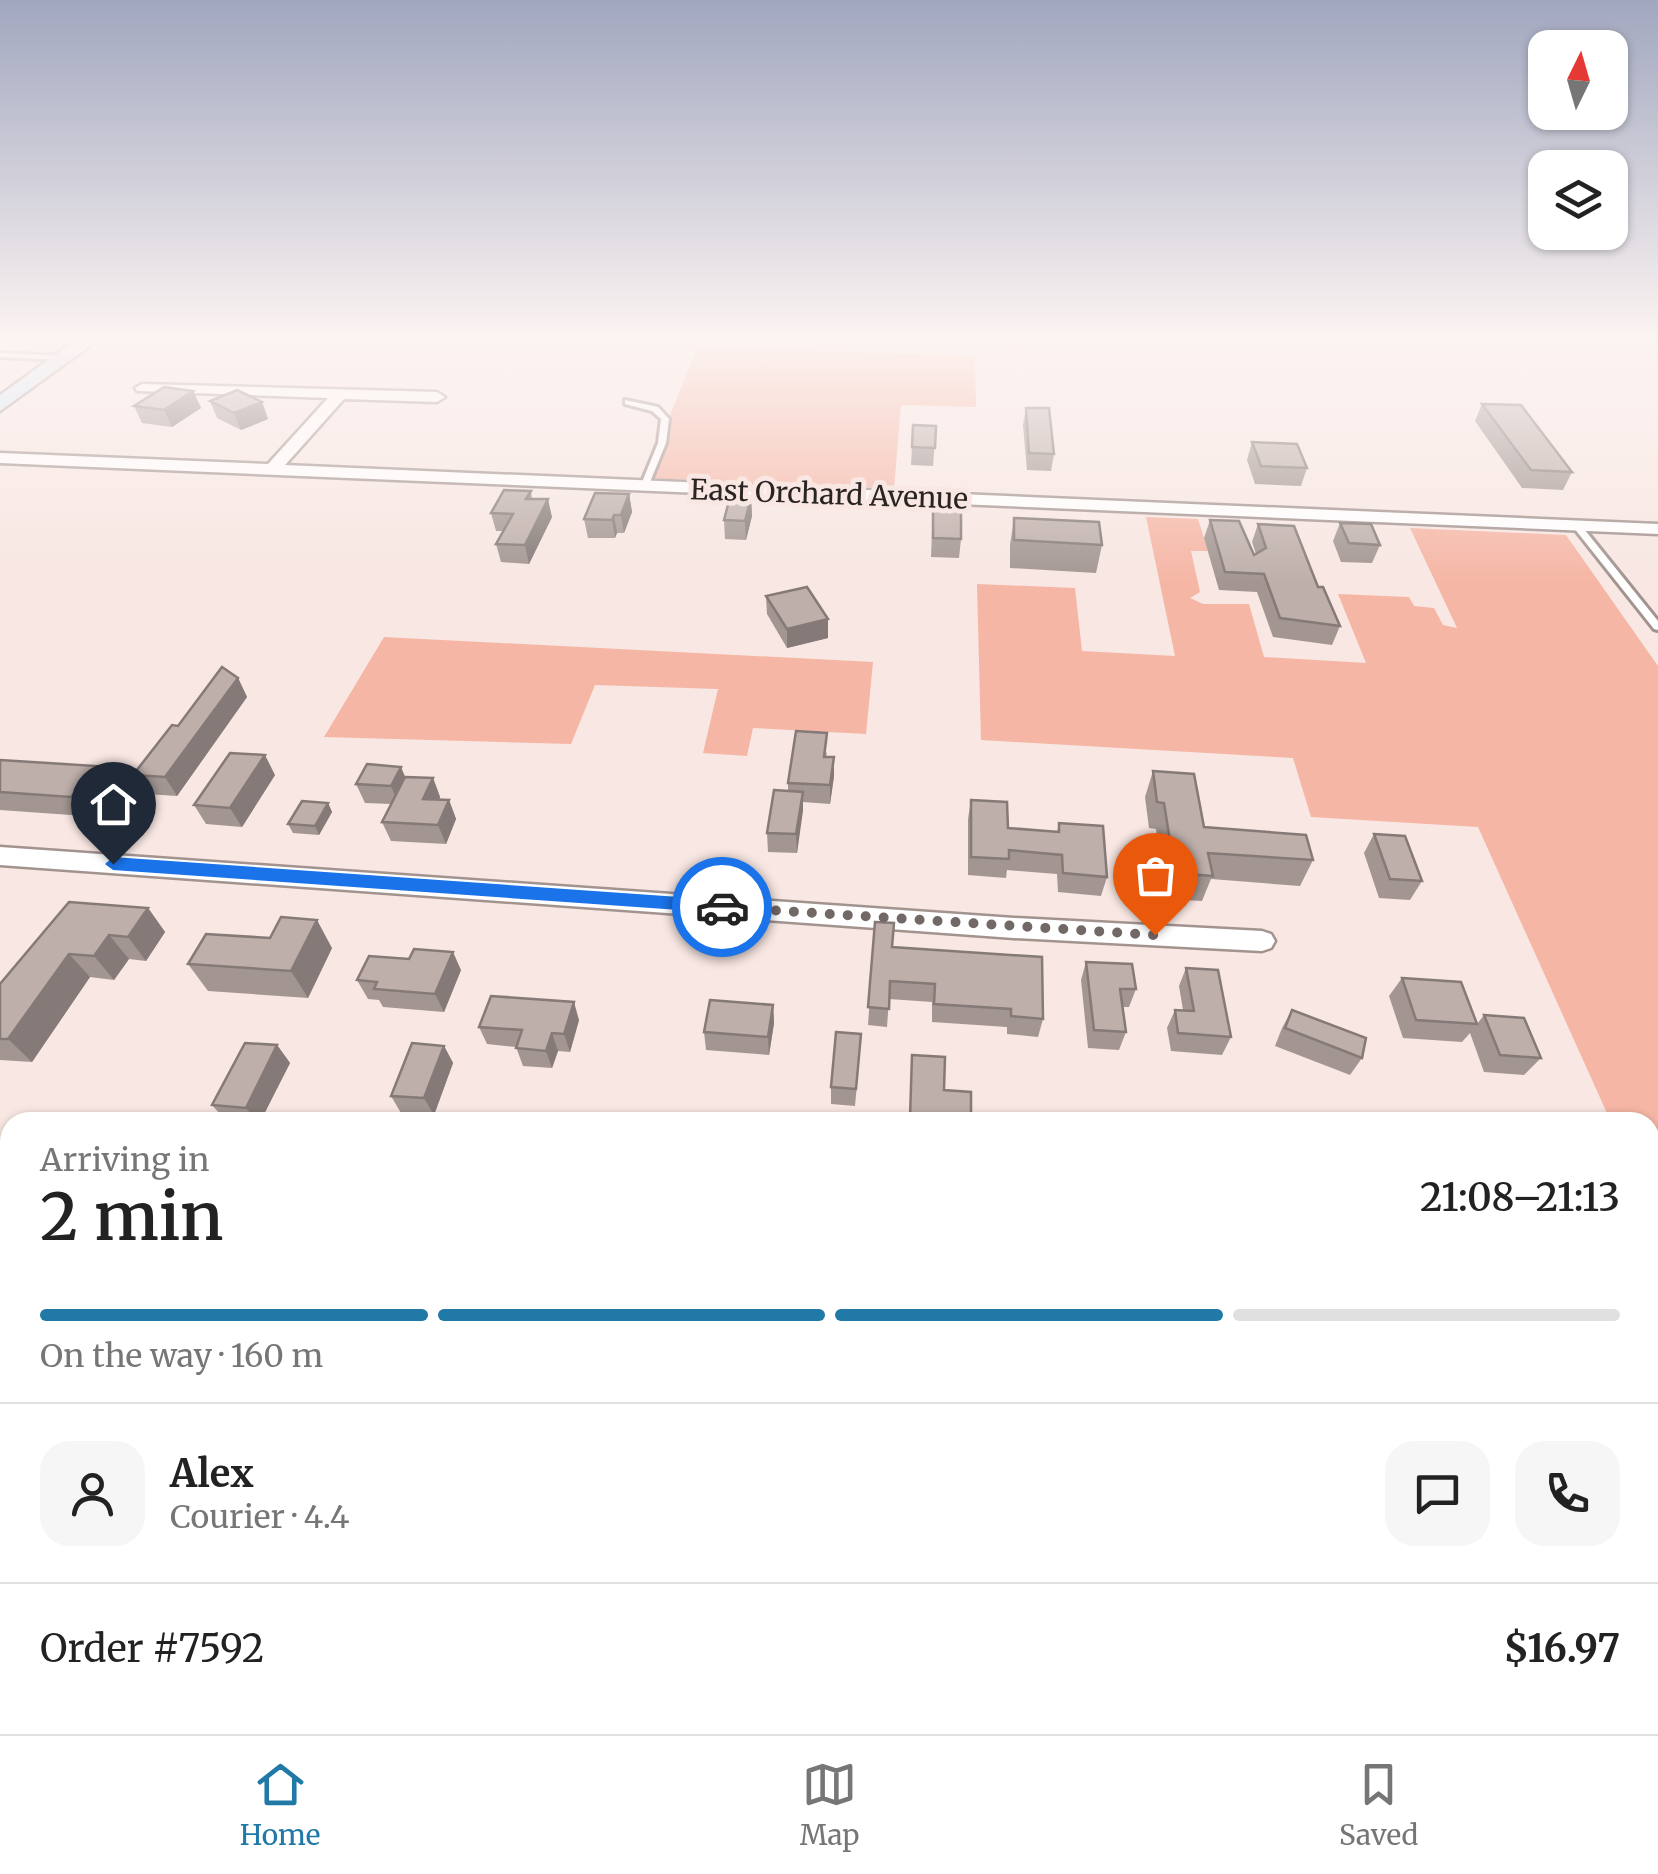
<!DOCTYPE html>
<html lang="en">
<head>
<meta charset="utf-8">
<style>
  body { margin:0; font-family:Merriweather,serif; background:#f6f6f6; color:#222; height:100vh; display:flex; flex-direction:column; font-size:38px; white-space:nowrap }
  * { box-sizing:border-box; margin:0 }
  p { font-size:32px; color:#767676 }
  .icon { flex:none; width:55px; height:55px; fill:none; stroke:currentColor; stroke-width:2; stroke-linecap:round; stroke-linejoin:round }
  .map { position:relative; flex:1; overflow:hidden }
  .drawer { position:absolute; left:0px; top:1112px; width:1660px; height:622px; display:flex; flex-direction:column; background:#fff; border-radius:30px 30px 0 0; box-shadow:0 2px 8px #0004 }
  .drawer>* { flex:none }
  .needle { width:65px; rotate:5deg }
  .fabs { position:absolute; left:1528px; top:30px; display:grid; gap:20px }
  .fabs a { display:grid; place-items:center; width:100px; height:100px; border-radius:20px; background:#fff; box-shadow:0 2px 8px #0004; font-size:50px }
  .pin { position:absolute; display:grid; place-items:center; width:85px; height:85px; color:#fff; margin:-102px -42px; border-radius:50% 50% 50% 0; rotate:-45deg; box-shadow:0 0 10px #0007 }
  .pin .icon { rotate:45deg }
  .courier { position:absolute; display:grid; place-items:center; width:100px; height:100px; margin:-50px; border:8px solid #1a73e8; border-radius:50%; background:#fff; color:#222; box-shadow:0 2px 12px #0007 }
  .overview em { font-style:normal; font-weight:600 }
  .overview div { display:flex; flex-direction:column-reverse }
  .overview { display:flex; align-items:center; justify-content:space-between; height:170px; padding:0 40px }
  h1 { font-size:65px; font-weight:600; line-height:75px }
  .bar { display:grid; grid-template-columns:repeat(4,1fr); gap:15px 10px; align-content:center; height:120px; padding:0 40px }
  .bar i { height:12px; border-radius:8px; background:#e0e0e0 }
  .bar .current { background:#2079a7 }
  .bar p { grid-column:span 4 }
  .line { display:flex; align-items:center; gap:25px; padding:0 40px; border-top:2px solid #e0e0e0 }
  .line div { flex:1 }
  .round { display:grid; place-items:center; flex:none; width:105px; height:105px; border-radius:30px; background:#f6f6f6 }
  .dock { display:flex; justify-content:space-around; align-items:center; height:140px; border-top:2px solid #e0e0e0; background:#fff; font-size:28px; color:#767676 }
  .dock a { display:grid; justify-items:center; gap:5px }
  .dock .current { color:#2079a7 }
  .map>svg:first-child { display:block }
  .green { fill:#f5b6a5 }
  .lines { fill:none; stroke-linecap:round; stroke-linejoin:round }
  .lane-casing { stroke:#a2938f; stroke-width:6 }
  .street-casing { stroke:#a2938f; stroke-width:5 }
  .secondary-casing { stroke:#a2938f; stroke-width:5 }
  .lane { fill:#fff; fill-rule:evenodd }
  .street { fill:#fff; fill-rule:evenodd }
  .secondary { fill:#d0ebfc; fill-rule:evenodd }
  .wall { fill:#a39692 }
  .shaded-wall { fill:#857a77 }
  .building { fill:#beafaa; stroke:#857a77; stroke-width:2.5 }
  .route { fill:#1a73e8 }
  .done { stroke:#726866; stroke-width:10; stroke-dasharray:0 18 }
  .labels { text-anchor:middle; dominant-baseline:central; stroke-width:10; stroke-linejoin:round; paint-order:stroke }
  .far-street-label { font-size:28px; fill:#2a2422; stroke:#f8e7e3 }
</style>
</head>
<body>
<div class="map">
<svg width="1658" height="1734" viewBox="0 0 1658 1734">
  <rect width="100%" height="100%" fill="#f8e7e3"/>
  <!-- green -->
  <g class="green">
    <path d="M698 347 975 356 976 407 901 405 894 488 644 478Z"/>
    <path d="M1146 517 1198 519 1208 551H1191L1200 592 1190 598 1203 604H1249L1264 657 1366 663 1338 594 1409 597 1414 606 1434 608 1443 625 1457 628 1410 528 1566 535 1658 666V1228L1650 1210V1122H1611L1478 827 1311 817 1293 758 981 740 977 584 1075 588 1082 651 1175 656Z"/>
    <path d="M384 637 873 662 866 734 753 728 747 756 703 753 718 689 595 685 571 744 324 737Z"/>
  </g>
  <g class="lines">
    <defs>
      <g id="lane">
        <path d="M0 353 64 356 68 358 64 360 0 357Z"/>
        <path d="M625 400 658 407 669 419 666 443 648 487 644 490 640 487 658 443 661 419 652 411 625 404Z"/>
        <path d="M1577 523 1580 524 1658 621V630L1654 629 1574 528V524Z"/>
        <path d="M393 1725H415L412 1734H390Z"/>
      </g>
      <g id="street">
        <path d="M142 384 437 392 445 397 437 402 344 399 285 465 1658 524V534L0 463V453L268 464 328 398 137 391 135 388Z"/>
        <path d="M0 847 1014 918 1262 931 1271 934 1275 941 1271 948 1262 951 1014 938 0 865Z"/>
      </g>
      <path id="secondary" d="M76 340H98L0 411V395Z"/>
    </defs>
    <!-- lane casing -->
    <use href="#lane" class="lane-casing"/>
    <!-- street casing -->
    <use href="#street" class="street-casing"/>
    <!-- secondary casing -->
    <use href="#secondary" class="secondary-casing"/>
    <!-- lane -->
    <use href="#lane" class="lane"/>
    <!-- street -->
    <use href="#street" class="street"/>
    <!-- secondary -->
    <use href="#secondary" class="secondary"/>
  </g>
  <!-- wall -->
  <g class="wall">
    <path d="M193 391 201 408 172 427 142 423 134 406Z"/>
    <path d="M210 401 262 402 268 419 241 430 217 418Z"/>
    <path d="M1482 404 1572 472 1563 490 1522 488 1475 421Z"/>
    <path d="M1026 408 1054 454 1051 471 1027 470 1023 425Z"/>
    <path d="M913 425 936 426 933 466 911 465Z"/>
    <path d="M1252 442 1307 468 1301 486 1255 484 1247 460Z"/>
    <path d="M531 491 532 499 552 517 529 564 501 562 496 544 503 531H496L491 513Z"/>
    <path d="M629 494 632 512 624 533H617L615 538H588L584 519Z"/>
    <path d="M751 498 752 516 746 540 725 539 724 520Z"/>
    <path d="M933 507 961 539 959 558 931 557Z"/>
    <path d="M1014 518 1102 545 1096 573 1010 568V545Z"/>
    <path d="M1210 520 1254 555 1256 554 1252 542 1258 524 1318 587 1340 626 1332 645 1273 637 1257 592 1219 590 1204 538Z"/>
    <path d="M1340 523 1380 545 1372 563 1341 562 1333 541Z"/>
    <path d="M766 596 828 638 787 648 767 614Z"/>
    <path d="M238 678 247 697 177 796 146 794 133 775 178 726Z"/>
    <path d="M827 752 826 757H834V776L830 804 803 802 797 853 768 852 767 833 788 791V783Z"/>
    <path d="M0 760 109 785 85 816 0 810Z"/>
    <path d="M1153 771 1204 827 1313 860 1300 886 1211 879 1202 901 1166 899 1156 829 1149 828 1145 797Z"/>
    <path d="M275 775 242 827 206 824 194 805Z"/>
    <path d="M405 777 433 778 440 797 439 800H449L456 819 446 844 391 841 382 822 392 804 365 803 356 784Z"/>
    <path d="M971 800 1008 828 1057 832 1059 823 1107 877 1101 896 1058 892 1057 874 1007 870 1006 878 968 875V819Z"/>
    <path d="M328 803 332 812 319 835 293 833 288 824Z"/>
    <path d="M1374 834 1422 881 1410 900 1379 898 1364 853Z"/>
    <path d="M148 908 165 932 146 961 129 959 114 980 90 977 32 1062 0 1060V984Z"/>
    <path d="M875 922 892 947 1043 1019 1038 1037 1007 1034V1027L932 1022V1002L889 999 887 1027 868 1025Z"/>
    <path d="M270 938 332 948 308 998 208 991 188 964Z"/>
    <path d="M1086 962 1136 989 1129 1007H1123L1126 1032 1119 1050 1088 1048 1081 980Z"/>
    <path d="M1186 968 1231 1037 1222 1055 1171 1051 1167 1028 1175 1010H1183L1179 986Z"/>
    <path d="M461 970 444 1012 383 1007 379 1000 368 999 357 980Z"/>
    <path d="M1402 978 1477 1024 1484 1015 1541 1058 1524 1075 1484 1072 1470 1033 1462 1042 1403 1038 1389 996Z"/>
    <path d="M773 1005 774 1023 769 1055 706 1050 704 1032Z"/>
    <path d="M1292 1010 1362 1058 1350 1075 1275 1046 1282 1028Z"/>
    <path d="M579 1020 570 1052 558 1051 552 1068 523 1066 516 1047 487 1044 479 1027Z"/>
    <path d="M277 1045 290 1063 260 1122H227L212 1105Z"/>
    <path d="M444 1046 453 1063 434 1115 401 1113 391 1096Z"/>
    <path d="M860 1052 855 1106 831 1104V1087Z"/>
    <path d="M912 1055 971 1121 998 1122H909Z"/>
    <path d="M1650 1365 1658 1370V1449L1650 1444Z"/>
    <path d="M1475 1725H1560L1562 1734H1492L1476 1731Z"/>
    <path d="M1577 1725H1650L1658 1734H1580Z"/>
  </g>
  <!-- shaded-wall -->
  <g class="shaded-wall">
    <path d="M193 391 201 408 172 427 164 410Z"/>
    <path d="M262 402 268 419 241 430 234 413Z"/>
    <path d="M629 494 632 512 624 533 621 515Z"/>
    <path d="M751 498 752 516 746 540 745 521Z"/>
    <path d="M548 499 552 517 529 564 525 545Z"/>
    <path d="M614 515 617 533 615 538 612 520Z"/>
    <path d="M828 619V638L787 648V629Z"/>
    <path d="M238 678 247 697 177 796 165 777Z"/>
    <path d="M265 755 275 775 242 827 230 808Z"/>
    <path d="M834 757V776L830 804V785Z"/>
    <path d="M96 766 109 785 85 816 71 797Z"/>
    <path d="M401 767 409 786 399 805 391 786Z"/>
    <path d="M433 778 440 797 430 818 423 799Z"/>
    <path d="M803 792V811L797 853 796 834Z"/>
    <path d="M449 800 456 819 446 844 438 825Z"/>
    <path d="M328 803 332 812 319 835 315 826Z"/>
    <path d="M148 908 165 932 146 961 128 937Z"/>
    <path d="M317 920 332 948 308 998 291 971Z"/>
    <path d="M109 935 129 959 114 980 94 956Z"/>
    <path d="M453 952 461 970 444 1012 435 994Z"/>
    <path d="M69 954 90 977 32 1062 8 1039Z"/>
    <path d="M574 1002 579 1020 570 1052 564 1034Z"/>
    <path d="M773 1005 774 1023 769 1055 768 1037Z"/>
    <path d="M552 1033 558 1051 552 1068 546 1051Z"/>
    <path d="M277 1045 290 1063 260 1122H258L246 1108Z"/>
    <path d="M444 1046 453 1063 434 1115 424 1098Z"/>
  </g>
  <!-- building -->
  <g class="building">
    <path d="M164 387 193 391 164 410 134 406Z"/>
    <path d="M237 390 262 402 234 413 210 401Z"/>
    <path d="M1482 404 1521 405 1572 472 1531 470Z"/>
    <path d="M1026 408H1049L1054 454 1029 453Z"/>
    <path d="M913 425 936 426 935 448 912 447Z"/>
    <path d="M1252 442 1297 444 1307 468 1261 466Z"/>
    <path d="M504 490 531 491 526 499H548L525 545 496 544 513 514 491 513Z"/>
    <path d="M595 493 629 494 621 515H614L612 520 584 519Z"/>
    <path d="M730 497 751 498 745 521 724 520Z"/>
    <path d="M933 507 961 508V539L933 538Z"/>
    <path d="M1014 518 1099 522 1102 545 1014 540Z"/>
    <path d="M1210 520 1239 521 1254 555 1266 548 1258 524 1294 526 1318 587H1323L1340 626 1280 618 1264 574 1225 572Z"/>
    <path d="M1340 523 1371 524 1380 545 1349 543Z"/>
    <path d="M807 587 828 619 787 629 766 596Z"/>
    <path d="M222 667 238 678 165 777 133 775 172 725 178 726Z"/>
    <path d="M796 731 827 733 824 757H834L830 785 788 783Z"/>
    <path d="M230 753 265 755 230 808 194 805Z"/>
    <path d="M0 760 96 766 71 797 0 792Z"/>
    <path d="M367 764 401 767 391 786 356 784Z"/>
    <path d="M1153 771 1194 774 1204 827 1306 835 1313 860 1208 853 1213 876 1175 873 1164 803 1157 802Z"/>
    <path d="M405 777 433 778 423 799 449 800 438 825 382 822Z"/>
    <path d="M774 790 803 792 796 834 767 833Z"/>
    <path d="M971 800 1007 802 1008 828 1059 832V823L1103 826 1107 877 1063 873 1062 855 1009 850V859L971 857Z"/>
    <path d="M302 801 328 803 315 826 288 824Z"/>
    <path d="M1374 834 1405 836 1422 881 1390 879Z"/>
    <path d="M69 902 148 908 128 937 109 935 94 956 69 954 8 1039H0V984Z"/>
    <path d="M281 917 317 920 291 971 188 964 206 934 270 938Z"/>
    <path d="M875 922 894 923 892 947 1042 957 1043 1019 1011 1016V1009L934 1004 935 984 890 981 889 1009 868 1007Z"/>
    <path d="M414 949 453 952 435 994 374 989 377 982 357 980 369 956 409 959Z"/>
    <path d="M1086 962 1132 964 1136 989H1120L1126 1032 1094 1030Z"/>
    <path d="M1186 968 1218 970 1231 1037 1178 1033 1175 1010 1194 1011Z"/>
    <path d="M1402 978 1461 982 1477 1024 1416 1020Z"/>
    <path d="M491 996 574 1002 564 1034 552 1033 546 1051 516 1048 522 1030 479 1027Z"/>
    <path d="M710 1000 773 1005 768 1037 704 1032Z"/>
    <path d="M1292 1010 1366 1038 1362 1058 1285 1028Z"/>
    <path d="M1484 1015 1524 1018 1541 1058 1500 1055Z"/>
    <path d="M836 1032 861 1034 856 1089 831 1087Z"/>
    <path d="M245 1043 277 1045 246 1108 212 1105Z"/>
    <path d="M412 1043 444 1046 424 1098 391 1096Z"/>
    <path d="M912 1055 945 1057 944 1090 971 1092V1121L998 1122H954V1120L910 1118Z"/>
    <path d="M1650 1365 1658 1370V1423L1650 1418Z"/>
    <path d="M1650 1682 1658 1683V1734H1607L1604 1725H1650Z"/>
    <path d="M715 1725H768V1734H714Z"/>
    <path d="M864 1725H912V1734H863Z"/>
    <path d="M1498 1725H1560L1562 1734H1515L1514 1730 1499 1728Z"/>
    <path d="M0 1728 47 1734H0Z"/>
  </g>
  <!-- sky -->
  <linearGradient id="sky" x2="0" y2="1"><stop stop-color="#a1a7bf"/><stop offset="0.58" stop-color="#fcf4f2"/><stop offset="1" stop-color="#fcf4f2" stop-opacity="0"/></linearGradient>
  <rect width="1658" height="583" fill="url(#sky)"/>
  <!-- route -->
  <path class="route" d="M113 857 722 900 731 907 722 913 113 870 105 864Z"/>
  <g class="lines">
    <!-- done -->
    <path class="done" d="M722 907 1155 935"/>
  </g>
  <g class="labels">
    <!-- far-street labels -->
    <g class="far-street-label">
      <text transform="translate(829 494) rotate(2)">East Orchard Avenue</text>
    </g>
  </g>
</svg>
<div class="fabs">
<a><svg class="needle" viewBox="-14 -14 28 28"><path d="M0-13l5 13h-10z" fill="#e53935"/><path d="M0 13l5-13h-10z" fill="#767676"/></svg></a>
<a><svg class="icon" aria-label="layers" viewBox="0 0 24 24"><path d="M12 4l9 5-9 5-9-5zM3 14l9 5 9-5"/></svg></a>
</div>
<div class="pin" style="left:1155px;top:935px;background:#ea580c"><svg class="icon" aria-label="bag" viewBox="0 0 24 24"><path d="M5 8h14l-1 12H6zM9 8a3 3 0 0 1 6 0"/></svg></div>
<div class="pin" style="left:113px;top:864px;background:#1f2937"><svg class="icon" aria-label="home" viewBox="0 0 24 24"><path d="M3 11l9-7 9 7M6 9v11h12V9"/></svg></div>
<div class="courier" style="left:722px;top:907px"><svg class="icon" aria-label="car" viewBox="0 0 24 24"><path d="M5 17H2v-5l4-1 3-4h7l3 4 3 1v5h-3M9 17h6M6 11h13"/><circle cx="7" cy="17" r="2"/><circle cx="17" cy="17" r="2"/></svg></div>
<section class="drawer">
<div class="overview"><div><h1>2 min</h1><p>Arriving in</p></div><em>21:08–21:13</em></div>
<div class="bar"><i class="current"></i><i class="current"></i><i class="current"></i><i></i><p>On the way · 160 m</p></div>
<div class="line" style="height:180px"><a class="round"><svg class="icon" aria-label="person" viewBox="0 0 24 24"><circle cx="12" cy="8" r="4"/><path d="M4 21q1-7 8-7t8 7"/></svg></a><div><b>Alex</b><p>Courier · 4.4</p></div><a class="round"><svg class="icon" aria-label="chat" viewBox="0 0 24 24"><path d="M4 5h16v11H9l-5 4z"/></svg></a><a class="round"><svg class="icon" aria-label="phone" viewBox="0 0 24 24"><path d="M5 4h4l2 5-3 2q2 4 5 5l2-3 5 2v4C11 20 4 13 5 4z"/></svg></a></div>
<div class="line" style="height:130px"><div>Order #7592</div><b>$16.97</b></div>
</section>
</div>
<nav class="dock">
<a class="current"><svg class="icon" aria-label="home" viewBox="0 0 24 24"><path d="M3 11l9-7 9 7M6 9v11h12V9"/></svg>Home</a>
<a><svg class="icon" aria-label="map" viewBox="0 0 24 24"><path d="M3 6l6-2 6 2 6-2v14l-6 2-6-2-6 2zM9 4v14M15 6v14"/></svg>Map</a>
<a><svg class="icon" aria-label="saved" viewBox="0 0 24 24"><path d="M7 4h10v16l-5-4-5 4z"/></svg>Saved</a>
</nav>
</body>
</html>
